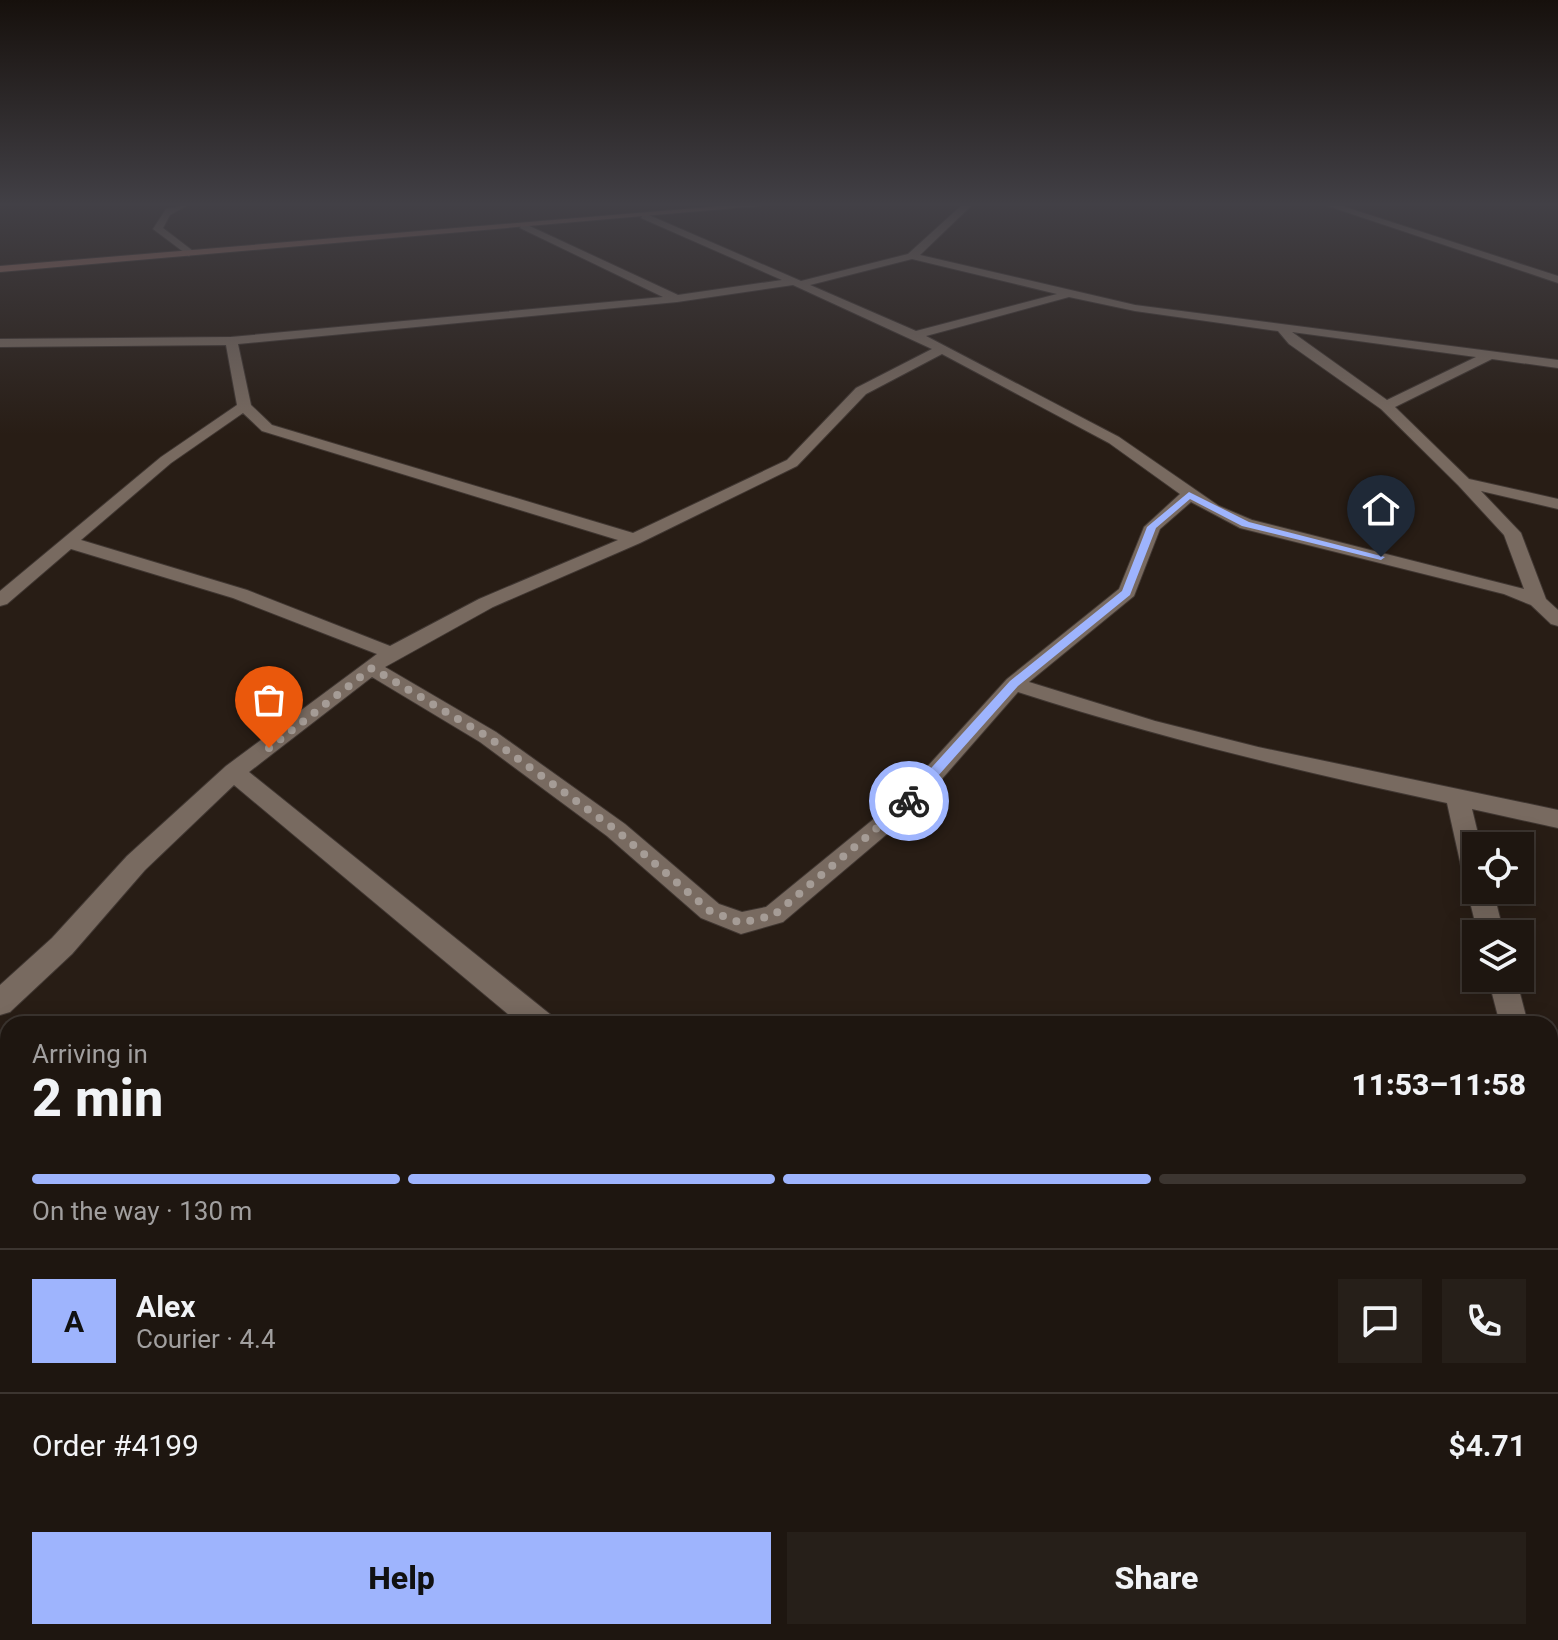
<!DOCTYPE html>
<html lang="en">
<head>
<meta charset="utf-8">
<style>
  body { margin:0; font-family:Roboto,sans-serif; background:#261f19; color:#f1f3f6; height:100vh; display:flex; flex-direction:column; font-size:30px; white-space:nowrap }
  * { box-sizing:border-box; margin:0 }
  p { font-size:26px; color:#a19f9f }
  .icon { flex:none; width:44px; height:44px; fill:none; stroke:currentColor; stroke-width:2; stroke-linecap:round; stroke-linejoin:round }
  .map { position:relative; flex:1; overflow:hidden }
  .panel { position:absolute; left:0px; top:1016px; width:1558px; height:624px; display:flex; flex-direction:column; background:#1e1610; border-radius:24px 24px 0 0; box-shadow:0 4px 20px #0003,0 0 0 2px #3c3530 }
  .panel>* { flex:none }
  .tools { position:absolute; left:1462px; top:832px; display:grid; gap:16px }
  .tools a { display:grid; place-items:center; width:72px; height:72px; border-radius:0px; background:#1e1610; box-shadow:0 4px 20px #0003,0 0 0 2px #3c3530; font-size:40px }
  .pin { position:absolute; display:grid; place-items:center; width:68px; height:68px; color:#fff; margin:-82px -34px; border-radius:50% 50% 50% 0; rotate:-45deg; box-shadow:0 0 8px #0007 }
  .pin .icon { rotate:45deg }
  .courier { position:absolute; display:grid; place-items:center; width:80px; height:80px; margin:-40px; border:6px solid #9eb4fd; border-radius:50%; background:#fff; color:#222; box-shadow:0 2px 10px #0007 }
  .head em { font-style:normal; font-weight:800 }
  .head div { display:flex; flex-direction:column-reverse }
  .head { display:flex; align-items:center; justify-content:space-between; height:136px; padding:0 32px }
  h1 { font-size:52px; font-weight:800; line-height:60px }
  .bar { display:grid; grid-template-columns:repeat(4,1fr); gap:12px 8px; align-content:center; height:96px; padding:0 32px }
  .bar i { height:10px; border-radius:6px; background:#3c3530 }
  .bar .selected { background:#9eb4fd }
  .bar p { grid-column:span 4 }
  .line { display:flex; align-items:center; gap:20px; padding:0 32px; border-top:2px solid #3c3530 }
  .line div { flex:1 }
  .round { display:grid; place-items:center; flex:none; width:84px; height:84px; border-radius:0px; background:#261f19 }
  .button { display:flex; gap:16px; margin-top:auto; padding:16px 32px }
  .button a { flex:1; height:92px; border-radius:0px; background:#9eb4fd; color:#111; font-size:32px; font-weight:800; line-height:92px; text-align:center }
  .button a+a { background:#261f19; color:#f1f3f6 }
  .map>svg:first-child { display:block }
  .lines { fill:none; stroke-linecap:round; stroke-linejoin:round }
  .street-casing { stroke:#403732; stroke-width:2 }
  .secondary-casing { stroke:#403732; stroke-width:2 }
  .street { fill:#786a60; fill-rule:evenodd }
  .secondary { fill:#996d60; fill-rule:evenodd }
  .route { fill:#9eb4fd }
  .done { stroke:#a59c96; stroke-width:8; stroke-dasharray:0 14.4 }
</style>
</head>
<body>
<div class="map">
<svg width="1558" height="1640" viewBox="0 0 1558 1640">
  <rect width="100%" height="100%" fill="#281d15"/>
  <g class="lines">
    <defs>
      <g id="street">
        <path d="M188 205 170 215 163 228 193 251 189 256 153 229 166 209Z"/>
        <path d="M962 205H972L920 255 1135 305 1558 360V368L1492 359 1395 407 1469 479 1558 499V509L1481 491 1521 533 1546 599 1558 610V626L1551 624 1531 605 1504 594 1240 528 1191 502 1160 529 1134 596 1029 682 1155 721 1258 747 1558 810V828L1472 809 1481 846H1476V890H1493L1504 934H1478L1467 890 1471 883 1463 875 1447 803C1302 772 1160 738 1018 692L913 812 783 922 741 934 701 918 607 836 480 742 372 677 249 772 551 1015 555 1024H520L234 785 145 870 72 954 10 1012 0 1015V985L52 938 127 856 226 766 377 654 233 598 71 549 7 604 0 606V591L161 457 237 405 226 345 0 347V339L231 337 663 297 520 228 523 223 678 295 782 280 641 218 644 213 801 281 908 254ZM912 259 1057 294 916 331 810 285ZM793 285 932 349 856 388 787 460 633 533 272 425 251 405 238 344 677 302ZM1069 297 1135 311 1278 331 1289 344 1381 409 1458 485 1504 535 1524 589 1252 520 1219 506 1119 437 926 336ZM1292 332 1476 357 1387 400ZM942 354 1109 443 1180 494 1144 527 1119 589 1007 679 897 800 766 907 742 912 719 904 625 824 496 732 385 667 493 607 640 543 797 466 866 394ZM243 413 262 431 618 540 479 599 390 646 247 590 81 540 171 463Z"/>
        <path d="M1325 205H1339L1558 276V283Z"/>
        <path d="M1488 978H1516L1528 1024H1500Z"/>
        <path d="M1550 1139 1558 1142V1198L1550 1195Z"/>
        <path d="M0 1302 8 1305V1348L0 1345Z"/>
        <path d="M1008 1632H1052L1053 1640H1009Z"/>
      </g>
      <path id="secondary" d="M733 205H771L0 272V266Z"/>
    </defs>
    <!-- street casing -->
    <use href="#street" class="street-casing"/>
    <!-- secondary casing -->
    <use href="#secondary" class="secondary-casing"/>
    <!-- street -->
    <use href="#street" class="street"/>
    <!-- secondary -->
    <use href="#secondary" class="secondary"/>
  </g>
  <!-- sky -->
  <linearGradient id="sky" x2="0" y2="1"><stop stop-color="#16100c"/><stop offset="0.47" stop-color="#424046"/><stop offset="1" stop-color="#424046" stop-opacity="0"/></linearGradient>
  <rect width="1558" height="435" fill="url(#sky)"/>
  <!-- route -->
  <path class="route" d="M1189 492 1249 522 1385 557 1381 560 1242 526 1190 499 1156 528 1130 595 1018 686 913 804H904V798L1010 681 1122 591 1147 527Z"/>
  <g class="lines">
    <!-- done -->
    <path class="done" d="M269 748 372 668 488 737 616 830 710 911 741 923 774 915 909 801"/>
  </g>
</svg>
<div class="tools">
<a><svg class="icon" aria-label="locate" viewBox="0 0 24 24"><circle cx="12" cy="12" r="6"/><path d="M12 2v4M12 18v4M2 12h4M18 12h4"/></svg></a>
<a><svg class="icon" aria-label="layers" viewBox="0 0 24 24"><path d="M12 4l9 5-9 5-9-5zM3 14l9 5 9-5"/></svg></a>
</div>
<div class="pin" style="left:269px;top:748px;background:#ea580c"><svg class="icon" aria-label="bag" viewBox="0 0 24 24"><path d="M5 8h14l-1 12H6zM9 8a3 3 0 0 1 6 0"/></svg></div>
<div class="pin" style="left:1381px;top:557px;background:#1f2937"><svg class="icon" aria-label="home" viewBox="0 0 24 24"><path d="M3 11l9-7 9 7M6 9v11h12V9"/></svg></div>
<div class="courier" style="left:909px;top:801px"><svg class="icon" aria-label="bike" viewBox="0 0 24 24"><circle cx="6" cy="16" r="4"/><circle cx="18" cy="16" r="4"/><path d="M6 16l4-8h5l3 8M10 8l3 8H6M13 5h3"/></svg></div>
<section class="panel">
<div class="head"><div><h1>2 min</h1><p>Arriving in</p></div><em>11:53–11:58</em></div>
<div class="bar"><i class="selected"></i><i class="selected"></i><i class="selected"></i><i></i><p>On the way · 130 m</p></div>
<div class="line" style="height:144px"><b class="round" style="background:#9eb4fd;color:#111">A</b><div><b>Alex</b><p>Courier · 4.4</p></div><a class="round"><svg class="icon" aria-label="chat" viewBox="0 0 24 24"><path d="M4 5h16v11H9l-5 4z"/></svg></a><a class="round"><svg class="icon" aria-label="phone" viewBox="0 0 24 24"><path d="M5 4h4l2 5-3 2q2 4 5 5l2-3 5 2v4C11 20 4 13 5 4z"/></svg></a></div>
<div class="line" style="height:104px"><div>Order #4199</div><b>$4.71</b></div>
<div class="button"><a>Help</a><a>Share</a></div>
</section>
</div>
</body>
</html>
